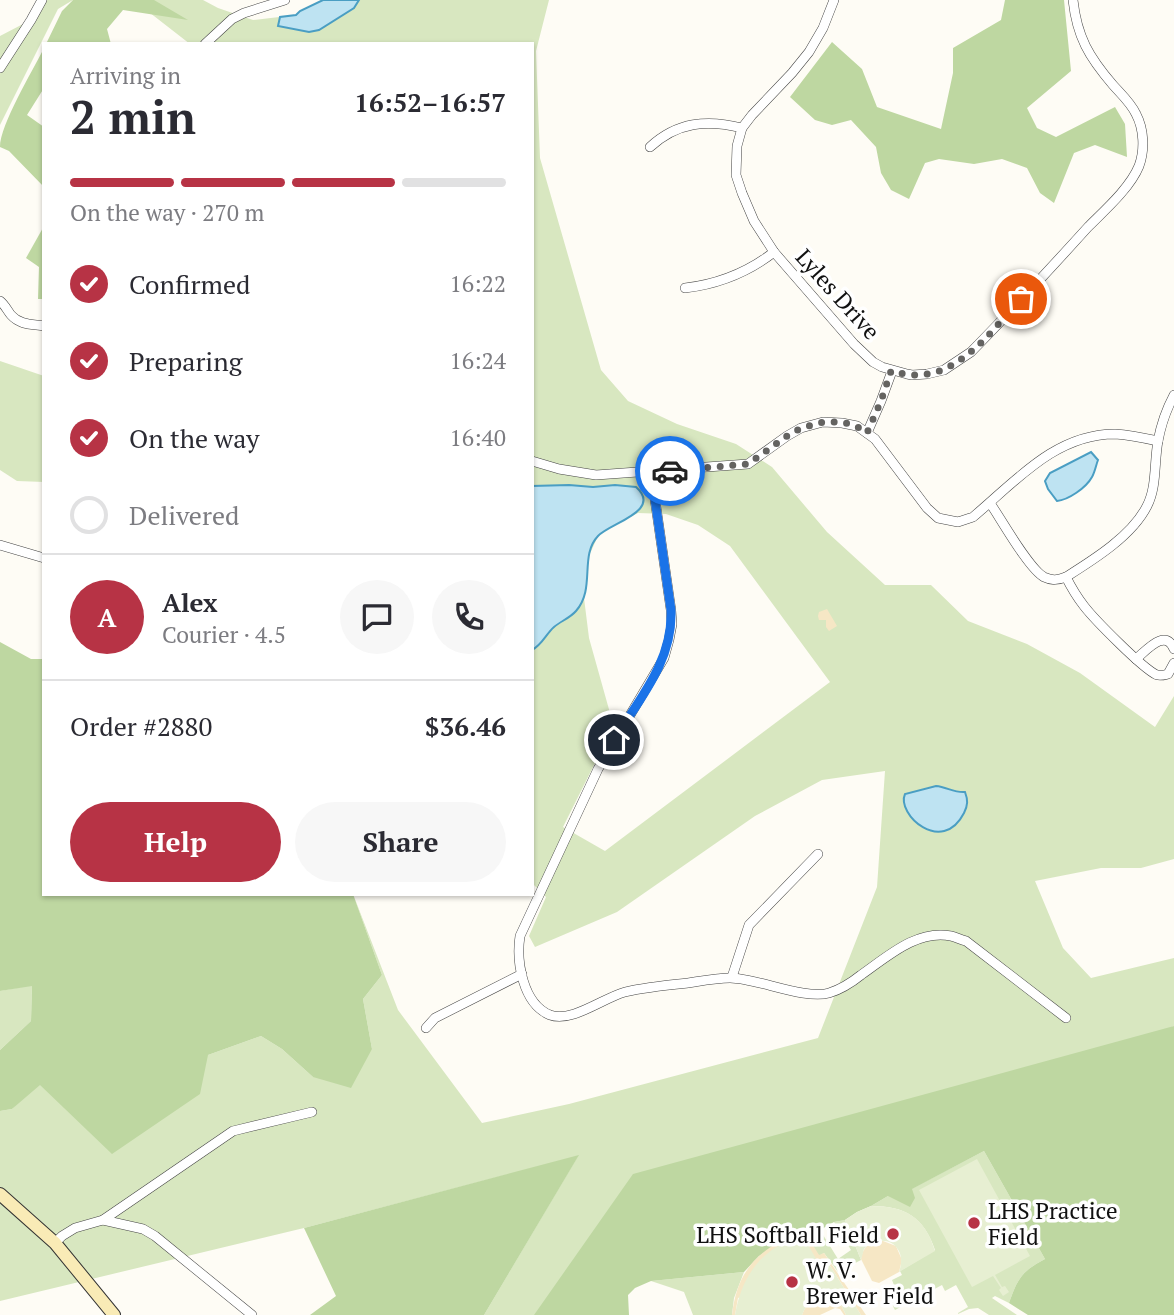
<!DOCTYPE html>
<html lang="en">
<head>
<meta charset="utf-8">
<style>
  body { margin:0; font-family:"PT Serif",serif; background:#f7f7f7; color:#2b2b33; height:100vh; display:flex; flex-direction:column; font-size:26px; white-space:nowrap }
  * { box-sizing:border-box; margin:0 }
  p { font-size:23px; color:#7c7c81 }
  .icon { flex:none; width:38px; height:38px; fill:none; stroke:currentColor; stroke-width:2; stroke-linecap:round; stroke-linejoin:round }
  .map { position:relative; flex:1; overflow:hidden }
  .details { position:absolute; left:42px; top:42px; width:492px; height:854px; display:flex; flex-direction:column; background:#fff; border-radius:0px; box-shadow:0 2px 5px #0004 }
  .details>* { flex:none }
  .pin { position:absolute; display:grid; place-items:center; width:60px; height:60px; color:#fff; margin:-30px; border:4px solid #fff; border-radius:50%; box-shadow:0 2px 7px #0007 }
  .courier { position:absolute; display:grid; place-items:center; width:70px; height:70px; margin:-35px; border:5px solid #1a73e8; border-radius:50%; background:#fff; color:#222; box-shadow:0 2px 9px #0007 }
  .headline em { font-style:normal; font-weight:600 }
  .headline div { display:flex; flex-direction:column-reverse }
  .headline { display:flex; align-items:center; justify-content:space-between; height:119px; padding:0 28px }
  h1 { font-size:46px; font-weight:600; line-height:52px }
  .bar { display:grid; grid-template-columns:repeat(4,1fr); gap:10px 7px; align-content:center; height:84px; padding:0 28px }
  .bar i { height:9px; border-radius:5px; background:#e1e1e2 }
  .bar .on { background:#b73345 }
  .bar p { grid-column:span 4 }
  .line { display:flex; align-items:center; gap:18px; padding:0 28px; border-top:2px solid #e1e1e2 }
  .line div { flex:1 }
  .round { display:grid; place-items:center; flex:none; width:74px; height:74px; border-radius:37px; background:#f7f7f7 }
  ol { padding:0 28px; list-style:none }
  li { display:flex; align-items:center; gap:21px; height:77px }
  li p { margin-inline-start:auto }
  li .icon { padding:7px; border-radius:50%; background:#b73345; color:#fff; stroke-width:4 }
  li:last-child { color:#7c7c81 }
  li i { width:38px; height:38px; border:4px solid #e1e1e2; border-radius:50% }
  .action { display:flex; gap:14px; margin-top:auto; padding:14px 28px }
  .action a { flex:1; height:80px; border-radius:42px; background:#b73345; color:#fff; font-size:28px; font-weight:600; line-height:80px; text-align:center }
  .action a+a { background:#f7f7f7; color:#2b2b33 }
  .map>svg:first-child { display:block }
  .green { fill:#d8e7c0; fill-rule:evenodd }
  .forest { fill:#bed7a1 }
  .sand { fill:#f6e7c5 }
  .pitch { fill:#e7efd2 }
  .water { fill:#bee3f2; stroke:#4a9ec3; stroke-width:2 }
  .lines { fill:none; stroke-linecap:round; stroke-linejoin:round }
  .street-casing { stroke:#444; stroke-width:10 }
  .secondary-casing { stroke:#333; stroke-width:14 }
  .street { stroke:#fff; stroke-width:9 }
  .secondary { stroke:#f9ebb6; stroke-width:12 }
  .done { stroke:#646361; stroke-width:7; stroke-dasharray:0 12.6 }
  .route { stroke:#1a73e8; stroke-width:9 }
  .poi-dot { fill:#b73345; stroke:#fff; stroke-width:2.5 }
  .labels { text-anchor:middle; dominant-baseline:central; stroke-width:7; stroke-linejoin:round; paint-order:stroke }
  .street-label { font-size:23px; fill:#111; stroke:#fff }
  .poi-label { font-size:23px; fill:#111; stroke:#fff; text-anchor:start }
</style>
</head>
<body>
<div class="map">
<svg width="1174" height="1315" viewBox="0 0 1174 1315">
  <rect width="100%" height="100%" fill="#fefcf5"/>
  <!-- green -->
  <g class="green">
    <path d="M43 0H73L58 9 0 125V36L23 24Z"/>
    <path d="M128 0H203L218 8 253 20 296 15 300 11 323 0H549L536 51 540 158 601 370 628 401 677 424 736 444 772 467 827 532 885 585H931L968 621 1027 644 1080 673 1155 727 1174 696V859L1141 868H1101L1035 881 1063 948 1091 978 1174 958V1026L538 1315H484L578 1156 304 1228 0 1301V1111L12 1109 30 1089 39 1085 208 1055 261 1036 282 1049 313 1077 372 1049 363 999 382 975 353 894 398 1010 482 1123 569 1104 818 1038 877 887 885 771 822 780 755 816 617 912 535 947 529 936 546 897 532 883V44H190L136 2ZM638 513 666 514 698 525 730 546 830 682 605 851 563 827 606 741 610 713 589 638 584 598 588 577V558L598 536 610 527Z"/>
    <path d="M0 361 44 376V482L17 481 0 470Z"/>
    <path d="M32 985 31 1021 0 1050V991Z"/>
    <path d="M984 1151 1045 1259C1021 1272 1018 1278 1009 1303L995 1296 992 1298 1017 1315H989L978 1308 969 1309 958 1314V1313L968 1307 956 1285 945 1291 942 1285 895 1310 884 1290 894 1285 892 1280 902 1275 900 1271 935 1250C924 1217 905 1206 871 1206L888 1196 911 1189Z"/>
    <path d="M845 1220 861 1260 838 1272 824 1253 819 1256 810 1242 815 1238 811 1232 820 1230 838 1259 851 1250 834 1222Z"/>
    <path d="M744 1272 734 1298 732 1315H693L684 1292 651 1281Z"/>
  </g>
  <!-- forest -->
  <g class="forest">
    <path d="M73 0H154L188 20 123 10 107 29 111 44H46L62 11Z"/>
    <path d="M1005 0H1064L1071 71 1027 108 1037 128 1056 137 1115 107 1125 124 1127 157 1095 145 1074 153 1054 203 1040 193 1027 168 1002 159 974 164 939 159 925 163 909 199 891 190 881 173 876 147 851 120 832 125 815 120 790 97 832 42 862 69 877 107 941 129 953 73V48L1001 20Z"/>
    <path d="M44 48V88L27 115 44 127V187L9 151 0 147C0 125 33 70 44 48Z"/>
    <path d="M44 226V299H38L39 267 26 258Z"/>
    <path d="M0 642 31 659H44V894H353L382 975 363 999 372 1049 351 1088 313 1077 282 1049 261 1036 208 1055 200 1094 112 1154 40 1085 12 1109 0 1111V1050L31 1021 32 986 0 991Z"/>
    <path d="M1174 1026V1315H1028L1009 1303C1018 1278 1021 1272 1045 1259L984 1151 912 1189 915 1198 910 1207 888 1196 871 1206 857 1212 845 1220 834 1222 820 1230 813 1231 780 1242 759 1256 744 1272 651 1281 635 1288 628 1295 629 1315H534L633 1174Z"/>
    <path d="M579 1155 484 1315H310L336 1296 304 1228Z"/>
  </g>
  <!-- sand -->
  <g class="sand">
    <path d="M827 609 837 626 829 631 826 627V620H819L818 616 819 612Z"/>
    <path d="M811 1232 816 1238 811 1242 819 1255 824 1253 866 1315H861L829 1264 738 1298 735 1315H732C736 1282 748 1259 779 1242 788 1237 801 1235 811 1232Z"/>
    <path d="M878 1240 883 1241 896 1246 902 1260 899 1272 879 1283 872 1281 861 1259C862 1249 868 1243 878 1240Z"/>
    <path d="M831 1293H835L846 1315H844L840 1309 835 1308 820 1315H802C806 1302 818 1296 831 1293Z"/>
  </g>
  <!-- pitch -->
  <g class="pitch">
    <path d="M977 1159 1030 1256 995 1275 1002 1287 1005 1286 1009 1292 1003 1296 999 1290 1001 1288 993 1276 972 1287 919 1190Z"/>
    <path d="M871 1206C905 1206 925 1217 935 1251L899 1272C909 1246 883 1230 864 1249L861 1260 845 1220 857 1212Z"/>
    <path d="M804 1238 818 1262 829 1264 861 1315H846L835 1293C820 1293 807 1301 802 1315H735C740 1285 754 1258 782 1244 789 1241 797 1240 804 1238Z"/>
  </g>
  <!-- water -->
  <g class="water">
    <path d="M323 0H359L354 8 319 30 309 32 278 26 280 17 296 15 300 11Z"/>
    <path d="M1091 452 1098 460C1096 465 1095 472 1092 477 1086 488 1068 500 1057 501L1048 489 1045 481 1050 473Z"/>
    <path d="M569 485 593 487 615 485 636 487C663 511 610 523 598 536 579 556 596 588 576 611 570 618 561 621 554 627 546 634 542 645 532 650V486Z"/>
    <path d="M936 786C947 787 954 793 965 792 968 800 968 805 964 813 942 856 896 814 905 794Z"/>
  </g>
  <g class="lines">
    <defs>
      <g id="street">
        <path d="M834 0 823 28 809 52 792 73 752 115 742 128 737 146 736 175 742 193 754 221 774 252 854 344 873 362 882 367 907 374 912 375 927 374 944 370 971 352C1011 311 1050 269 1088 227 1105 210 1130 188 1139 166 1145 150 1144 129 1136 114 1131 103 1121 94 1113 85 1089 57 1077 37 1073 0"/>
        <path d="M205 44 232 19 244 13 285 0"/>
        <path d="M0 68 31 20 42 0"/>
        <path d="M650 147C677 122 707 119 742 128"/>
        <path d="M685 288C719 284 747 273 774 252"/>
        <path d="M0 301C5 305 7 310 11 315 20 325 31 324 44 326"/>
        <path d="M867 433 881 401 892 371"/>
        <path d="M532 461 559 469 596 475 748 464 787 436 801 428 823 422 842 423 857 426 875 439 927 508 938 518 958 522 973 517C1015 482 1055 434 1115 434 1129 435 1144 438 1158 441"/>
        <path d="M651 472 671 610 672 624 669 640 664 658 598 769 520 936C516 962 523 1004 550 1015 572 1023 603 998 625 992 645 987 667 985 688 983 701 981 716 978 730 978 757 978 804 1000 829 993 842 989 851 983 861 975 887 957 917 929 951 936 956 937 961 940 966 941L1066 1018"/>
        <path d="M990 503C1001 519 1029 569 1044 577 1052 581 1058 580 1066 577 1093 560 1132 536 1147 506 1157 487 1154 462 1158 441 1161 425 1166 410 1174 395"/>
        <path d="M0 545 44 558"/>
        <path d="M1066 577C1071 587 1077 597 1084 606 1094 619 1143 669 1157 675 1161 676 1164 675 1168 674L1174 663"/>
        <path d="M1136 659C1147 650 1165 628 1174 649"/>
        <path d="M732 977 749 925 818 854"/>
        <path d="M426 1028 435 1018 522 974"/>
        <path d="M103 1220 143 1229 155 1236 252 1315"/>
        <path d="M55 1243 62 1236 75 1228 103 1220 233 1131 312 1112"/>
      </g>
      <path id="secondary" d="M0 1194 55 1243 114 1315"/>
    </defs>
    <!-- street casing -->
    <use href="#street" class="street-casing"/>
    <!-- secondary casing -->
    <use href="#secondary" class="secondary-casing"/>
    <!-- street -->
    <use href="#street" class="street"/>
    <!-- secondary -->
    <use href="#secondary" class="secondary"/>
  </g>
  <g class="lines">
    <!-- done -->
    <path class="done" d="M670 471 748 464 787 436 801 428 823 422H842L856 426 867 433 881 401 891 371C898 372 906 375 913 375 960 377 992 330 1021 299"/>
    <!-- route -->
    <path class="route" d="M614 740C640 698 673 661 671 610L651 472 670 471"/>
  </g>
  <!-- markers -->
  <g class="poi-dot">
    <circle cx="974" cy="1223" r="7"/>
    <circle cx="893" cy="1234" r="7"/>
    <circle cx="792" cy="1282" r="7"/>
  </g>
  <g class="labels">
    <!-- street labels -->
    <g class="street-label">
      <text transform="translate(838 294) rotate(48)">Lyles Drive</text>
    </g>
    <!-- poi labels -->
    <g class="poi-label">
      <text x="988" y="1210">LHS Practice<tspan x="988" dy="26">Field</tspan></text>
      <text x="879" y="1234" text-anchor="end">LHS Softball Field</text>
      <text x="806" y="1269">W. V.<tspan x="806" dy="26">Brewer Field</tspan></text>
    </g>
  </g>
</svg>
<div class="pin" style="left:1021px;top:299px;background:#ea580c"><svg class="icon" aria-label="bag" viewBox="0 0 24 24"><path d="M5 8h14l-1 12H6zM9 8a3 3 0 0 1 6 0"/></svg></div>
<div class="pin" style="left:614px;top:740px;background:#1f2937"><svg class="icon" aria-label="home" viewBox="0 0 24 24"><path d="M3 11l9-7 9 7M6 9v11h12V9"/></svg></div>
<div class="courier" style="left:670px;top:471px"><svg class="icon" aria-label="car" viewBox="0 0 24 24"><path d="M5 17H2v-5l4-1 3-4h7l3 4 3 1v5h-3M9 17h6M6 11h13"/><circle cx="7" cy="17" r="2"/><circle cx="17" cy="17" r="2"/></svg></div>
<section class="details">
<div class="headline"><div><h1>2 min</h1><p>Arriving in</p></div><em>16:52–16:57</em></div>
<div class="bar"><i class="on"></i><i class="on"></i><i class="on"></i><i></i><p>On the way · 270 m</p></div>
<ol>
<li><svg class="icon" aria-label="check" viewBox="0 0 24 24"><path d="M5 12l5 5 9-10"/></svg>Confirmed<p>16:22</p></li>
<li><svg class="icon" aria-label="check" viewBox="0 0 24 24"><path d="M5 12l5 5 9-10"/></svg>Preparing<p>16:24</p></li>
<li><svg class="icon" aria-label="check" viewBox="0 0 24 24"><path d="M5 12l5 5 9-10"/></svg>On the way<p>16:40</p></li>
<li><i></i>Delivered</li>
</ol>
<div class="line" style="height:126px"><b class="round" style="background:#b73345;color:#fff">A</b><div><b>Alex</b><p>Courier · 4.5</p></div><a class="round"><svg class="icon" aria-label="chat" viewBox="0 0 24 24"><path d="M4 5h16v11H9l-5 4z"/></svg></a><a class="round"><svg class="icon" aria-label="phone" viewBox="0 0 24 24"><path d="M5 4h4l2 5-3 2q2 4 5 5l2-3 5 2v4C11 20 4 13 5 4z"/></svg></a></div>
<div class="line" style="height:91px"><div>Order #2880</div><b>$36.46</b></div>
<div class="action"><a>Help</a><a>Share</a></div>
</section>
</div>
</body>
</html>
